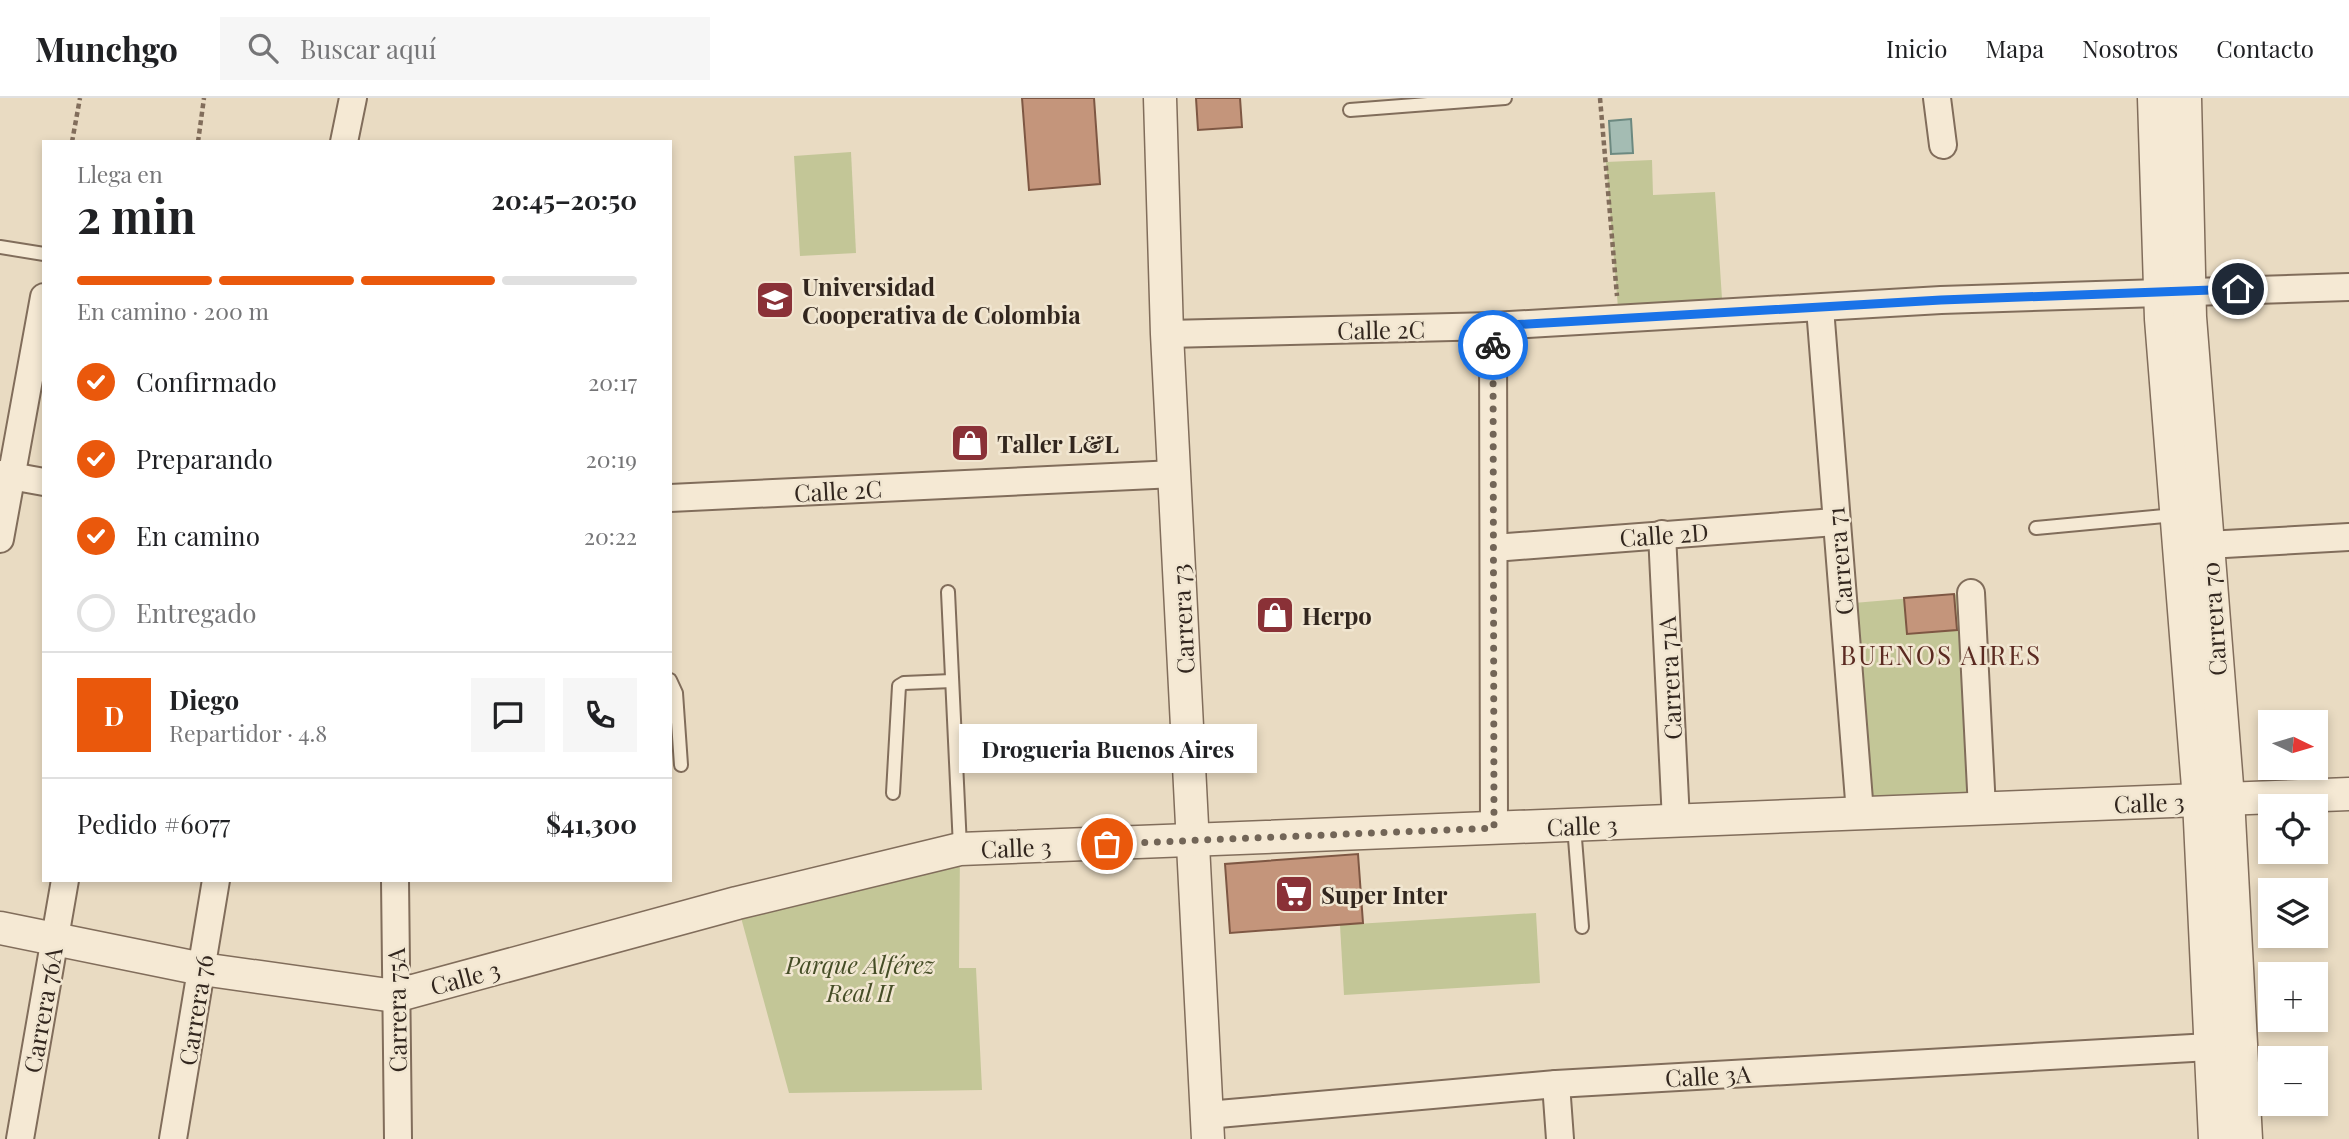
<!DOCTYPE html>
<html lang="es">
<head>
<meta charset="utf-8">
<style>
  body { margin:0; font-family:"Playfair Display",serif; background:#f6f6f6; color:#202124; height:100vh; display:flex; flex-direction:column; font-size:26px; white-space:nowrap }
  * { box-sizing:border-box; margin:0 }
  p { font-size:23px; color:#757577 }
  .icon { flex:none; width:38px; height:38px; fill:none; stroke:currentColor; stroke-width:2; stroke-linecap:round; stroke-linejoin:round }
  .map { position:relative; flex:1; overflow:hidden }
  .sheet { position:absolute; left:42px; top:42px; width:630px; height:742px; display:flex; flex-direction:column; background:#fff; border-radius:0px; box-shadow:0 4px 10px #0003 }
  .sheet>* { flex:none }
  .needle { width:46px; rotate:95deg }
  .buttons { position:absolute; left:2258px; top:612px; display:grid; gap:14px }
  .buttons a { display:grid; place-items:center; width:70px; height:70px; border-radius:0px; background:#fff; box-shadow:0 4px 10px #0003; font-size:35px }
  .pin { position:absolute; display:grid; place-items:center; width:60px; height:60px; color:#fff; margin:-30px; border:4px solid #fff; border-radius:50%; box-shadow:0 2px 7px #0007 }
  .courier { position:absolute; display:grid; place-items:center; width:70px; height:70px; margin:-35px; border:5px solid #1a73e8; border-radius:50%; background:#fff; color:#222; box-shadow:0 2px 9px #0007 }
  .bubble { position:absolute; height:49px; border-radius:0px; background:#fff; box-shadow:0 4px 10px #0003; font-size:23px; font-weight:700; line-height:49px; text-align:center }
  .head em { font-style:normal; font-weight:700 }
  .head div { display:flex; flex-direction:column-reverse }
  .head { display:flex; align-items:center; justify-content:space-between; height:119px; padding:0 35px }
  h1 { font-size:46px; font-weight:700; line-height:52px }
  .bar { display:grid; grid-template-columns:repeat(4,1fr); gap:10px 7px; align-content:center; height:84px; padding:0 35px }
  .bar i { height:9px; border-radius:5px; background:#e0e0e0 }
  .bar .on { background:#ea580c }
  .bar p { grid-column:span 4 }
  .line { display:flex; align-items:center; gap:18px; padding:0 35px; border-top:2px solid #e0e0e0 }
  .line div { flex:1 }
  .round { display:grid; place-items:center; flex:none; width:74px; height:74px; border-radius:0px; background:#f6f6f6 }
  ol { padding:0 35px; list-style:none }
  li { display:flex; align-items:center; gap:21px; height:77px }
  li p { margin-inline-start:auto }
  li .icon { padding:7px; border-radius:50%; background:#ea580c; color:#fff; stroke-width:4 }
  li:last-child { color:#757577 }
  li i { width:38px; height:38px; border:4px solid #e0e0e0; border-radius:50% }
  header { display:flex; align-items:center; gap:42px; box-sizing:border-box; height:98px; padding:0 35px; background:#fff; border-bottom:2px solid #e0e0e0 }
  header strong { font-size:33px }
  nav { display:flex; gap:38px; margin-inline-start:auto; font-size:24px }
  .search { width:490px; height:63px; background:#f6f6f6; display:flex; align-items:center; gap:18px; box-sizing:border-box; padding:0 24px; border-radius:0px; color:#757577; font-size:26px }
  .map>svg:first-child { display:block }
  .green { fill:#c3c697 }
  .water { fill:#a4bcb3; stroke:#6c8980; stroke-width:2 }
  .building { fill:#c4957b; stroke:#7e5743; stroke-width:2 }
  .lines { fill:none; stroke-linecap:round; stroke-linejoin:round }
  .service-casing { stroke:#816d5b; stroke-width:16 }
  .minor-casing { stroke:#816d5b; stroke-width:30 }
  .tertiary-casing { stroke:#816d5b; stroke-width:35 }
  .path { stroke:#816d5b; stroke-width:4.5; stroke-dasharray:5 3.5; stroke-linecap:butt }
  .service { stroke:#f5e9d4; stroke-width:12 }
  .minor { stroke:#f5e9d4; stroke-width:26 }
  .tertiary { stroke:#f5e9d4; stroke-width:32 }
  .done { stroke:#726557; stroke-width:7; stroke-dasharray:0 12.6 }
  .route { stroke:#1a73e8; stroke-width:9 }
  .labels { text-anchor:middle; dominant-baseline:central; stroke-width:5; stroke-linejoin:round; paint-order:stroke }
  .poi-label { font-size:24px; font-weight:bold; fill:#32261e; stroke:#f1e6d1; text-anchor:start }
  .street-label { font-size:24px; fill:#32261e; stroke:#f1e6d1 }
  .park-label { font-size:24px; font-style:italic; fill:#454d26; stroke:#f1e6d1 }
  .neighbourhood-label { font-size:26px; letter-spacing:2px; fill:#5b2a21; stroke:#f1e6d1 }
</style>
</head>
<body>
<header>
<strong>Munchgo</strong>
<div class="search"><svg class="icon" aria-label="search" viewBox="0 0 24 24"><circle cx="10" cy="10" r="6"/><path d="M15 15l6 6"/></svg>Buscar aquí</div>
<nav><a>Inicio</a><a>Mapa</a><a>Nosotros</a><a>Contacto</a></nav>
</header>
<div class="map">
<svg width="2349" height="1041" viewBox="0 0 2349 1041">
  <rect width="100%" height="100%" fill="#e9dbc2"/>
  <!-- green -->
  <g class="green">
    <path d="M851 54 856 155 800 158 794 58Z"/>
    <path d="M1652 62 1653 97 1715 94 1723 216 1619 222 1606 64Z"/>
    <path d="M1971 495 1982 711 1860 715 1842 506Z"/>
    <path d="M960 751 959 870H976L982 992 789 995 737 805Z"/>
    <path d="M1536 815 1540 885 1344 897 1340 827Z"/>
  </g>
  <!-- water -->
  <path class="water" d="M1631 21 1633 55 1611 56 1609 23Z"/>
  <!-- building -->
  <g class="building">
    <path d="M1022 0H1094L1100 86 1029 92Z"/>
    <path d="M1196 0H1240L1242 29 1198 32Z"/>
    <path d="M1954 496 1957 532 1907 536 1904 500Z"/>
    <path d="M1358 756 1363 825 1230 835 1225 766Z"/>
  </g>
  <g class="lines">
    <defs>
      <g id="service">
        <path d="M1350 12 1505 0"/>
        <path d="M0 149 44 156"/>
        <path d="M2036 430 2175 417"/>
        <path d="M948 494 960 749"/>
        <path d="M670 582 676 595 681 667"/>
        <path d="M893 695 899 588 904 585 952 583"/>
        <path d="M1574 728 1582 829"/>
      </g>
      <g id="minor">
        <path d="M1937 0 1943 47"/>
        <path d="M344 44 353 0"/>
        <path d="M1820 210 1860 715"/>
        <path d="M1493 228 1494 730"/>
        <path d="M1167 236 1493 228 1941 202 2349 189"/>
        <path d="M0 376 44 384"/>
        <path d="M670 400 1175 376"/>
        <path d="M1662 436 1676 723"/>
        <path d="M0 441 44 199"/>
        <path d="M2207 447 2349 439"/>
        <path d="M1494 450 1835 424"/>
        <path d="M1971 495 1982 711"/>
        <path d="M395 782 398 1041"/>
        <path d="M1556 986 1560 1041"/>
        <path d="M1207 1017 1556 986 2210 949"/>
        <path d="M20 1041 65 782"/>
        <path d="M173 1041 216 782"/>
      </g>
      <g id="tertiary">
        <path d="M1160 0 1167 236 1208 1041"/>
        <path d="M2154 0 2161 221 2199 702 2215 1041"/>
        <path d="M2185 0 2190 219 2228 700 2246 1041"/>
        <path d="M0 830 202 871 395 898 737 805 960 751 2349 696"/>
      </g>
    </defs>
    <!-- service casing -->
    <use href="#service" class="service-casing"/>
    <!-- minor casing -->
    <use href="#minor" class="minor-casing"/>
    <!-- tertiary casing -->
    <use href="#tertiary" class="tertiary-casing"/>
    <!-- path -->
    <g class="path">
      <path d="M1600 0 1617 198"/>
      <path d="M72 44 80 0"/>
      <path d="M198 44 204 0"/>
    </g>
    <!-- service -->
    <use href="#service" class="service"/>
    <!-- minor -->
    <use href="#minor" class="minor"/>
    <!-- tertiary -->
    <use href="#tertiary" class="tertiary"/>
  </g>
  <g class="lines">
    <!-- done -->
    <path class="done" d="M1107 746 1494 730 1493 247"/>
    <!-- route -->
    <path class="route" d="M1493 247V228L1941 202 2238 191"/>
  </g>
  <!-- icons -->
  <defs>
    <symbol id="university-square" viewBox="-11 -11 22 22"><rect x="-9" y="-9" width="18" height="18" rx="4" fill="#8a3137" stroke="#f1e6d1"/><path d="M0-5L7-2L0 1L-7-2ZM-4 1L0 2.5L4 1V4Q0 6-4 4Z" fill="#fff"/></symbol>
    <symbol id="shop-square" viewBox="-11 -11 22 22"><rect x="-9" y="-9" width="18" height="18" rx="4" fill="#8a3137" stroke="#f1e6d1"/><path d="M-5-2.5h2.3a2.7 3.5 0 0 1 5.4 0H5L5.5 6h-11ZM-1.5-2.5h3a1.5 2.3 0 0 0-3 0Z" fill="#fff"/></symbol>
    <symbol id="supermarket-square" viewBox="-11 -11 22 22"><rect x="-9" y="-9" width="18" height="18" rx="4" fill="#8a3137" stroke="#f1e6d1"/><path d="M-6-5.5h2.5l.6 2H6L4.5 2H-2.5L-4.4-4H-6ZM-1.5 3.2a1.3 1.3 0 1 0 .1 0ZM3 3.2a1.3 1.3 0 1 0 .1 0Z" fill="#fff"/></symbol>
  </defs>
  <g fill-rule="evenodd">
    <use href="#university-square" x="753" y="180" width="44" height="44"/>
    <use href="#shop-square" x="948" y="323" width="44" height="44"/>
    <use href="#shop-square" x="1253" y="495" width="44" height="44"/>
    <use href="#supermarket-square" x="1272" y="774" width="44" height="44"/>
  </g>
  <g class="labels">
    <!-- poi labels -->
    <g class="poi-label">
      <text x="802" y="188">Universidad<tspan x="802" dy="28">Cooperativa de Colombia</tspan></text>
      <text x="997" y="345">Taller L&amp;L</text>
      <text x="1302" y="517">Herpo</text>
      <text x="1321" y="796">Super Inter</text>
    </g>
    <!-- street labels -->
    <g class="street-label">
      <text transform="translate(1381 231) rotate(-1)">Calle 2C</text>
      <text transform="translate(838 392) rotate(-3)">Calle 2C</text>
      <text transform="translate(1664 436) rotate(-4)">Calle 2D</text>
      <text transform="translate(1839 463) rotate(-95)">Carrera 71</text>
      <text transform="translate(1182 521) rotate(-93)">Carrera 73</text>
      <text transform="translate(2213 521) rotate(-94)">Carrera 70</text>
      <text transform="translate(1669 580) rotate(-93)">Carrera 71A</text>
      <text transform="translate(2149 704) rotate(-2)">Calle 3</text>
      <text transform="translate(1582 727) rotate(-2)">Calle 3</text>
      <text transform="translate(1016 749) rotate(-2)">Calle 3</text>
      <text transform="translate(465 879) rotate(-15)">Calle 3</text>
      <text transform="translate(42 912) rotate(-80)">Carrera 76A</text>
      <text transform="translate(195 912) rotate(-81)">Carrera 76</text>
      <text transform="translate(396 912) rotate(-91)">Carrera 75A</text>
      <text transform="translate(1708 977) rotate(-3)">Calle 3A</text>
    </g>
    <!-- park labels -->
    <g class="park-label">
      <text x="860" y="866">Parque Alférez<tspan x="860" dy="28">Real II</tspan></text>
    </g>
    <!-- neighbourhood labels -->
    <g class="neighbourhood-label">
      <text x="1941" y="556">BUENOS AIRES</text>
    </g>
  </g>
</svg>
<div class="buttons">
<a><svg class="needle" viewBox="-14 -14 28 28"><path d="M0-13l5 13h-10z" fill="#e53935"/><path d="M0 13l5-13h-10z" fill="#757577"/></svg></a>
<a><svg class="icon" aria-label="locate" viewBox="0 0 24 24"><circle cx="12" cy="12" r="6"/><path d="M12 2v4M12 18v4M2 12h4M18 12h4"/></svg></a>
<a><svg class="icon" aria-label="layers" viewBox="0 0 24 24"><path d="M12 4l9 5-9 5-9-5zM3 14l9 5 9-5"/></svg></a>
<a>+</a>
<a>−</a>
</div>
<div class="pin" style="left:1107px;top:746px;background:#ea580c"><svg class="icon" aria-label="bag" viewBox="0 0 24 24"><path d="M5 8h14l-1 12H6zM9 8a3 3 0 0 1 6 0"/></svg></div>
<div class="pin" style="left:2238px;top:191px;background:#1f2937"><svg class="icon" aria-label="home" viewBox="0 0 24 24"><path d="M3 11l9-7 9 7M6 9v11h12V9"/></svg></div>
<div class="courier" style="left:1493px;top:247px"><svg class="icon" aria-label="bike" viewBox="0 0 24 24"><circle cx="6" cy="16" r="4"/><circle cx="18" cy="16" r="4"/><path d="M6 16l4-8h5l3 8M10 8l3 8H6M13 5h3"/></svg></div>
<div class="bubble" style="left:959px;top:626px;width:298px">Drogueria Buenos Aires</div>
<section class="sheet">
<div class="head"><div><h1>2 min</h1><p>Llega en</p></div><em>20:45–20:50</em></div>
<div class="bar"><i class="on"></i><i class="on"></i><i class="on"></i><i></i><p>En camino · 200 m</p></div>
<ol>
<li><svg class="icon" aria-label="check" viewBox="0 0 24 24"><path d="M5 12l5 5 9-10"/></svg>Confirmado<p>20:17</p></li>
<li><svg class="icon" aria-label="check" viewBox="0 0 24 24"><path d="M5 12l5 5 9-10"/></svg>Preparando<p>20:19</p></li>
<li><svg class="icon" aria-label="check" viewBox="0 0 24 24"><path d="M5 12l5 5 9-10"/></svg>En camino<p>20:22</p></li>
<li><i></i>Entregado</li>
</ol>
<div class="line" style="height:126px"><b class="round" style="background:#ea580c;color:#fff">D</b><div><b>Diego</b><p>Repartidor · 4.8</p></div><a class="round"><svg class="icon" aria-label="chat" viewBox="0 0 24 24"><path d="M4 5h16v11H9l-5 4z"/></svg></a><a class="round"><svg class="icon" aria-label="phone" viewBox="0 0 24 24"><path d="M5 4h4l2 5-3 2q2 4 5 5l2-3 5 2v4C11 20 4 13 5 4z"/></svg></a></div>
<div class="line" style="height:91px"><div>Pedido #6077</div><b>$41,300</b></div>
</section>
</div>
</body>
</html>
